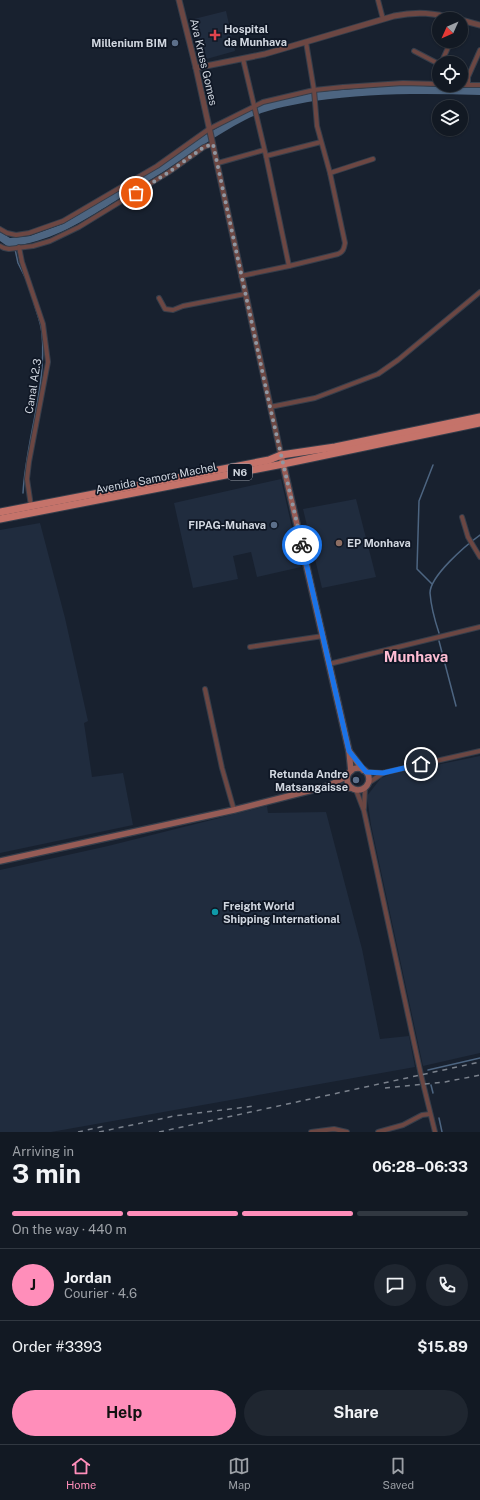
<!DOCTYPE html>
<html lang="en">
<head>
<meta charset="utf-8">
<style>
  body { margin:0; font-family:"Public Sans",sans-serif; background:#1f2630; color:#f1f3f6; height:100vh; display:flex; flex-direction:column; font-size:15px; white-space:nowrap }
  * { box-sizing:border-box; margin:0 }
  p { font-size:13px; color:#9ca0a6 }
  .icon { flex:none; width:22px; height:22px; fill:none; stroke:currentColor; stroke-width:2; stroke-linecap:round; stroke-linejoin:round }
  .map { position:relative; height:1132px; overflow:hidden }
  .details { display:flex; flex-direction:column; background:#121923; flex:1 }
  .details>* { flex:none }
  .needle { width:26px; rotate:225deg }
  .tools { position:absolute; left:432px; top:12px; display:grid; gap:8px }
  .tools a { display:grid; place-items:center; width:36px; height:36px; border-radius:50%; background:#121923; box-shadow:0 1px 3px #0004,0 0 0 1px #313841; font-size:20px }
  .pin { position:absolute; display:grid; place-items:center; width:34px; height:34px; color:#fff; margin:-17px; border:2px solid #fff; border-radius:50%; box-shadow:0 1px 4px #0007 }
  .courier { position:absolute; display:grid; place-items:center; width:40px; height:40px; margin:-20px; border:3px solid #1a73e8; border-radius:50%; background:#fff; color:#222; box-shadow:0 1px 5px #0007 }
  .headline em { font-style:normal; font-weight:700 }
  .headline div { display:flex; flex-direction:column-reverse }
  .headline { display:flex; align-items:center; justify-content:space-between; height:68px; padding:0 12px }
  h1 { font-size:26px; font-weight:700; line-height:30px }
  .bar { display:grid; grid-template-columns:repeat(4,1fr); gap:6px 4px; align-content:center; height:48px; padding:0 12px }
  .bar i { height:5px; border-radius:3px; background:#313841 }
  .bar .on { background:#ff8eba }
  .bar p { grid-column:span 4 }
  .line { display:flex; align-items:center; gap:10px; padding:0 12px; border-top:1px solid #313841 }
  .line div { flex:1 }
  .round { display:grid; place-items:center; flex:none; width:42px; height:42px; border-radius:21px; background:#1f2630 }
  .primary-button { display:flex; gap:8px; margin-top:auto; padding:8px 12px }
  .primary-button a { flex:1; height:46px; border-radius:24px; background:#ff8eba; color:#111; font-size:16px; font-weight:700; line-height:46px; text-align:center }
  .primary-button a+a { background:#1f2630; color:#f1f3f6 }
  .menu { display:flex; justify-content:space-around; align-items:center; height:56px; border-top:1px solid #313841; background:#121923; font-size:11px; color:#9ca0a6 }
  .menu a { display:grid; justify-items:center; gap:2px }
  .menu .on { color:#ff8eba }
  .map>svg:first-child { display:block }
  .built { fill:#202c3e }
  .water { fill:#4d6581 }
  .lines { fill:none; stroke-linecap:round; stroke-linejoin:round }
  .stream { stroke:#4d6581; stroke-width:1.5 }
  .minor-casing { stroke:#363e4b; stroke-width:6 }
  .tertiary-casing { stroke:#363e4b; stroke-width:7 }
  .secondary-casing { stroke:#363e4b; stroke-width:8 }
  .trunk-casing { stroke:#363e4b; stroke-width:9 }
  .minor { stroke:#6c4743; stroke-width:4 }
  .tertiary { stroke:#6c4743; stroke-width:5 }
  .secondary { stroke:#965c56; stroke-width:5.5 }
  .trunk { stroke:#c5736a; stroke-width:7 }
  .rail { stroke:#7b828d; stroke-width:1.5; stroke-dasharray:5 5; stroke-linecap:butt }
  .done { stroke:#9097a2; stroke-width:4; stroke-dasharray:0 7.2 }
  .route { stroke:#1a73e8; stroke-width:5 }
  .health-dot { fill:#e0444e; stroke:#0f1725; stroke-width:1.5 }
  .service-dot { fill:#5c6f8a; stroke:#0f1725; stroke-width:1.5 }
  .education-dot { fill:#8d6e63; stroke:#0f1725; stroke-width:1.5 }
  .culture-dot { fill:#0f9aa8; stroke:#0f1725; stroke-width:1.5 }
  .labels { text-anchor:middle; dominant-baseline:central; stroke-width:3.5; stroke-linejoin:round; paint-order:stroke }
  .shield { fill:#0f1725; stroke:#979da8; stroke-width:1 }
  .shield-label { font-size:10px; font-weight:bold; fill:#d1d7e0 }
  .poi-label { font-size:11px; font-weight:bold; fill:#d1d7e0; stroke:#0f1725; text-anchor:start }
  .street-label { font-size:11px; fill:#d1d7e0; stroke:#0f1725 }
  .district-label { font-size:15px; font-weight:bold; fill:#febdd3; stroke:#0f1725 }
</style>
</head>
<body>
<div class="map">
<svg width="480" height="1132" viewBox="0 0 480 1132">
  <rect width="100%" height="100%" fill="#18212f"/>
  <!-- built -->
  <g class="built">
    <path d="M226 11 235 51 203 60 194 19Z"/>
    <path d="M281 479 301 567 257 577 251 552 233 556 238 579 193 588 174 503Z"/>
    <path d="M356 499 376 577 322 588 303 509Z"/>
    <path d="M40 523 65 618 88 721 84 723 92 777 123 773 133 825 0 853V530Z"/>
    <path d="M480 756V1053L423 1066 371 825 367 796 381 778 392 774Z"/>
    <path d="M267 806 268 813 326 812 362 949 380 1039 409 1036 415 1067 51 1132H0V870L108 846Z"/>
  </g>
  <!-- water -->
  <path class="water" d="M403 85 465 88 480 87V95C425 93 369 93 314 101 291 105 267 109 245 120 216 135 190 154 163 172 146 182 129 193 112 203 83 221 53 240 19 245L18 246H7L0 241V232L10 238 30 236 63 224 158 167 205 135 250 109 263 104 317 92Z"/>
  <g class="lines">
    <!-- stream -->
    <g class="stream">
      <path d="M15 249 18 263 27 281"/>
      <path d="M23 493C26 440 47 386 42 333 41 323 37 313 34 303"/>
      <path d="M432 584 417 569 419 501 433 465"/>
      <path d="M439 633C435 621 431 606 430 593 430 576 466 545 480 535"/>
      <path d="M439 641 456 706"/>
      <path d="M428 1070 480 1058"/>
      <path d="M431 1085 433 1093"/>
      <path d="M439 1118 442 1132"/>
    </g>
    <defs>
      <g id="minor">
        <path d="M378 0 383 19"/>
        <path d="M414 51 437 63 442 61 451 41"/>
        <path d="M243 59 266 156 289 266"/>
        <path d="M457 85H480"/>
        <path d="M468 85V77L480 50"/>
        <path d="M266 156 321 142"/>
        <path d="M218 163 264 150"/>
        <path d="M330 173 373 159"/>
        <path d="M0 229 7 233 16 235 29 233 63 221 157 166 209 129 263 102 314 90 343 87 403 83 439 84"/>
        <path d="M0 246 4 248 9 249 33 246 50 241 79 227 169 172 204 147 213 144"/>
        <path d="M19 247 22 262 43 324 48 362 29 462 27 479 31 506"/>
        <path d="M241 276 289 266 338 254C343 252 344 249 345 243L330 173 317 126 314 90 306 42"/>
        <path d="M159 298 165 309 173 310 183 306 245 294"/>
        <path d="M270 407 315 398 378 374 398 360 480 292"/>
        <path d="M462 517 468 537 480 557"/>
        <path d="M250 647 323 636"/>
        <path d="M329 664 480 627"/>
        <path d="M205 689 222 768 234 810"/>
        <path d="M365 772 383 773 480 751"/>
        <path d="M367 784 383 773"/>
        <path d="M356 790 364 811 421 1075 435 1132"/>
        <path d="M364 808 365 788"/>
        <path d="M311 1132 334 1129 347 1132"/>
        <path d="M378 1132 403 1125 422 1115 430 1114"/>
      </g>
      <g id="tertiary">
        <path d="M179 0 196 68 281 455"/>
        <path d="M461 20 480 25"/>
        <path d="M196 68 265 54 394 16C418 11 434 13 457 19"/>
      </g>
      <g id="secondary">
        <path d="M281 455 349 751 351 771"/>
        <path d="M349 751 363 770"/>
        <circle cx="358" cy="779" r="11"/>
        <path d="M328 786 351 788"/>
        <path d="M0 861 234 810 328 786 347 776"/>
      </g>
      <g id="trunk">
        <path d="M0 512 269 460 281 455 335 447 480 417"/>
        <path d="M0 519 283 464 480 423"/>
      </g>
    </defs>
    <!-- minor casing -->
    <use href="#minor" class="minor-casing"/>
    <!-- tertiary casing -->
    <use href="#tertiary" class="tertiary-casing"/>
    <!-- secondary casing -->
    <use href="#secondary" class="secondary-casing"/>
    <!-- trunk casing -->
    <use href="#trunk" class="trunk-casing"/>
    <!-- minor -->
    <use href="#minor" class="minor"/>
    <!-- tertiary -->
    <use href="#tertiary" class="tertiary"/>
    <!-- secondary -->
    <use href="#secondary" class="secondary"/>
    <!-- trunk -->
    <use href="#trunk" class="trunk"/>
    <!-- rail -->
    <g class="rail">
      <path d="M385 1088 445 1082 480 1075"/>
      <path d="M78 1132 105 1126"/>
      <path d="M99 1132 174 1116 254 1106"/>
      <path d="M159 1132 480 1062"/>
    </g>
  </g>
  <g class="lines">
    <!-- done -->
    <path class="done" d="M136 193 169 172 204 147 213 144 270 407 302 545"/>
    <!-- route -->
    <path class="route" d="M302 545 349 751 366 772 383 773 421 764"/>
  </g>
  <!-- markers -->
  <path class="health-dot" d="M213 29h4v4h4v4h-4v4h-4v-4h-4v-4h4z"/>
  <g class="service-dot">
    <circle cx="175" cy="43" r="4"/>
    <circle cx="274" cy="525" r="4"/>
    <circle cx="356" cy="780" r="4"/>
  </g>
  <circle class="education-dot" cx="339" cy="543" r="4"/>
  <circle class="culture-dot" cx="215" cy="912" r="4"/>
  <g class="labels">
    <!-- shield labels -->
    <rect class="shield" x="228" y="464" width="24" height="16" rx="3"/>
    <g class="shield-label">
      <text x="240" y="472">N6</text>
    </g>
    <!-- poi labels -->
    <g class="poi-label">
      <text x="224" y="29">Hospital<tspan x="224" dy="13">da Munhava</tspan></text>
      <text x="167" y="43" text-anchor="end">Millenium BIM</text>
      <text x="266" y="525" text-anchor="end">FIPAG-Muhava</text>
      <text x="347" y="543">EP Monhava</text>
      <text x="348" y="774" text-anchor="end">Retunda Andre<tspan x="348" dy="13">Matsangaisse</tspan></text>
      <text x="223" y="906">Freight World<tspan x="223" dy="13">Shipping International</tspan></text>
    </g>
    <!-- street labels -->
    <g class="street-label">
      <text transform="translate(204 62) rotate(77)">Ava Kruss Gomes</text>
      <text transform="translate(33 386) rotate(-81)">Canal A2.3</text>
      <text transform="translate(156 478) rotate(-11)">Avenida Samora Machel</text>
    </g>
    <!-- district labels -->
    <g class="district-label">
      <text x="416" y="656">Munhava</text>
    </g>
  </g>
</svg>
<div class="tools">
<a><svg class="needle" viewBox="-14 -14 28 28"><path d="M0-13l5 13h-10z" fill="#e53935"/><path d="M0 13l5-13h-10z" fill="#9ca0a6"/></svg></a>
<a><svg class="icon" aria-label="locate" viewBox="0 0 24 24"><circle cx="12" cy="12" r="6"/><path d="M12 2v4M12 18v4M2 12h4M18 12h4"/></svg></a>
<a><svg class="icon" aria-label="layers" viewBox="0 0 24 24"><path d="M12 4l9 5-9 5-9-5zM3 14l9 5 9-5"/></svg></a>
</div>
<div class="pin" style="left:136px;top:193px;background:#ea580c"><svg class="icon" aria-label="bag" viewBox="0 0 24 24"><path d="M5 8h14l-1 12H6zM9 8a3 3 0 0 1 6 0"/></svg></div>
<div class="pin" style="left:421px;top:764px;background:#1f2937"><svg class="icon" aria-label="home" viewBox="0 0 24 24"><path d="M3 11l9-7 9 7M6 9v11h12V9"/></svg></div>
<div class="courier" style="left:302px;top:545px"><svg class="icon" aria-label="bike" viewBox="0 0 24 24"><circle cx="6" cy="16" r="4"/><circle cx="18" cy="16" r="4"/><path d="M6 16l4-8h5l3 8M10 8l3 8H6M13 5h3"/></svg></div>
</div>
<section class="details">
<div class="headline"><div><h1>3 min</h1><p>Arriving in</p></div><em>06:28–06:33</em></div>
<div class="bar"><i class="on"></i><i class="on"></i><i class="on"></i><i></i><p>On the way · 440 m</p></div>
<div class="line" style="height:72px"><b class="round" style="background:#ff8eba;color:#111">J</b><div><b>Jordan</b><p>Courier · 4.6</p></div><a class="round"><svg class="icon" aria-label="chat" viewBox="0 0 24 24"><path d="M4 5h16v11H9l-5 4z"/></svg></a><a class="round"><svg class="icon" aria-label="phone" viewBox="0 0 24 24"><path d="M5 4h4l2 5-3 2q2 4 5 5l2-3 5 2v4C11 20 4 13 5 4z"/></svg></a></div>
<div class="line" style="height:52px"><div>Order #3393</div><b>$15.89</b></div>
<div class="primary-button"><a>Help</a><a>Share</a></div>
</section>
<nav class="menu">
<a class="on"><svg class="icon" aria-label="home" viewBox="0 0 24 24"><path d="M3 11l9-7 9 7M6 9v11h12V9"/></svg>Home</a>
<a><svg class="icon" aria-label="map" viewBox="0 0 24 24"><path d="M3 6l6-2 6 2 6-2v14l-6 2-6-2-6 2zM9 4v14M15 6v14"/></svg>Map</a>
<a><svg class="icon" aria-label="saved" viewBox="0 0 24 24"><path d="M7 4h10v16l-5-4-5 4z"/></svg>Saved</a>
</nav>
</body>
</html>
